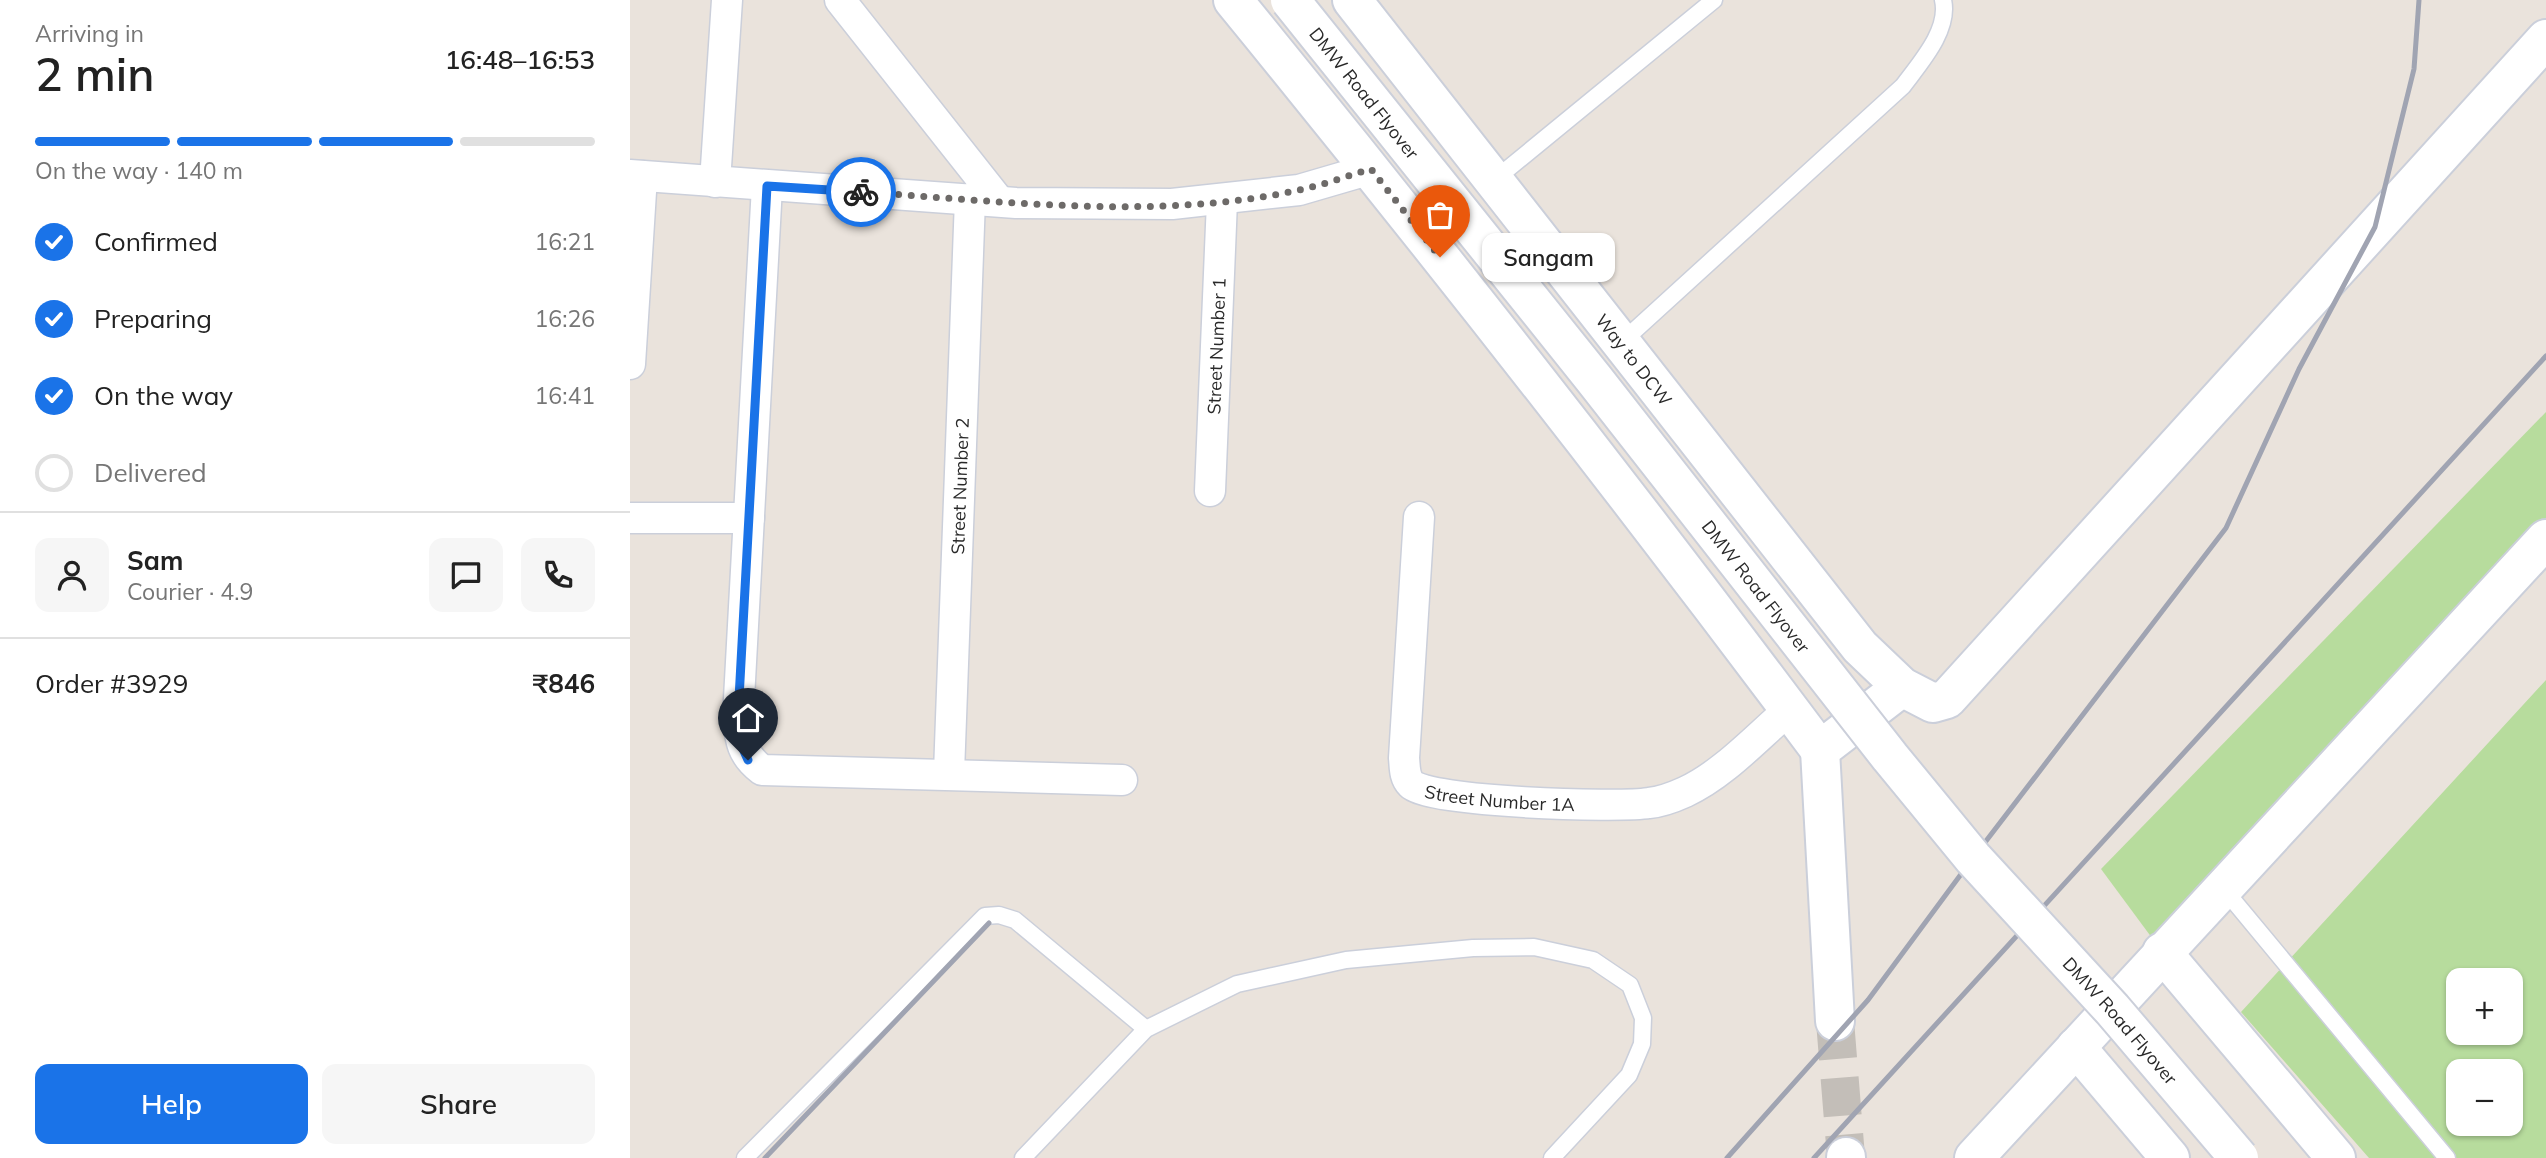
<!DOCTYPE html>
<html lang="en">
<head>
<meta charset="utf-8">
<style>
  body { margin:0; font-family:Mulish,sans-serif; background:#f6f6f6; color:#222; height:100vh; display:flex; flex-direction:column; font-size:26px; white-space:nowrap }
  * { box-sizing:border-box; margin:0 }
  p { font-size:23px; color:#767676 }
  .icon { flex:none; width:38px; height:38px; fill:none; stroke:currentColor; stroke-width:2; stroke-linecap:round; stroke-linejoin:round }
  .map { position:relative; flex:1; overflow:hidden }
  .sheet { display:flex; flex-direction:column; background:#fff; width:630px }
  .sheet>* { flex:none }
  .buttons { position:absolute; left:1816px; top:968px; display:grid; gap:14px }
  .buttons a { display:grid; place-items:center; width:77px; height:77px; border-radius:14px; background:#fff; box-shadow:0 2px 5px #0004; font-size:35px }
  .pin { position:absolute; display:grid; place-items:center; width:60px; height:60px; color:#fff; margin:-72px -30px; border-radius:50% 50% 50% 0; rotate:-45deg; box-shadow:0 0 7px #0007 }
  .pin .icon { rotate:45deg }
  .courier { position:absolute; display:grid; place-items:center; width:70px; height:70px; margin:-35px; border:5px solid #1a73e8; border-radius:50%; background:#fff; color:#222; box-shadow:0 2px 9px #0007 }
  .bubble { position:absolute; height:49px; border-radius:14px; background:#fff; box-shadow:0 2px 5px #0004; font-size:23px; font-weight:600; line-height:49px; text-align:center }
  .headline em { font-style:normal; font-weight:600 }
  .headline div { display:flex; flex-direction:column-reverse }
  .headline { display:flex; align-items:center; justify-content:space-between; height:119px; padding:0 35px }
  h1 { font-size:46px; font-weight:600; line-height:52px }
  .bar { display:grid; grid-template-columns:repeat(4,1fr); gap:10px 7px; align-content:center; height:84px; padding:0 35px }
  .bar i { height:9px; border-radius:5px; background:#e0e0e0 }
  .bar .selected { background:#1a73e8 }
  .bar p { grid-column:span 4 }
  .line { display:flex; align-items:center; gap:18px; padding:0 35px; border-top:2px solid #e0e0e0 }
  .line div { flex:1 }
  .round { display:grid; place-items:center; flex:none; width:74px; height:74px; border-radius:14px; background:#f6f6f6 }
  ol { padding:0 35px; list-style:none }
  li { display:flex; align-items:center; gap:21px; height:77px }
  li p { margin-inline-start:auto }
  li .icon { padding:7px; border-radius:50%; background:#1a73e8; color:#fff; stroke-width:4 }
  li:last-child { color:#767676 }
  li i { width:38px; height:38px; border:4px solid #e0e0e0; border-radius:50% }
  .action { display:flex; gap:14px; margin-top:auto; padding:14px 35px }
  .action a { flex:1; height:80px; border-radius:14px; background:#1a73e8; color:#fff; font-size:28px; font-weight:600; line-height:80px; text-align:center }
  .action a+a { background:#f6f6f6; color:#222 }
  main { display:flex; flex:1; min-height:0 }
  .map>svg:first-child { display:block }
  .green { fill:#b7dc9d; fill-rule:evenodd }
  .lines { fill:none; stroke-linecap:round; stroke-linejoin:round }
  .secondary-tunnel { stroke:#c3beb8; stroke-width:38; stroke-dasharray:38 19; stroke-linecap:butt }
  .lane-casing { stroke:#cbcfda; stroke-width:19 }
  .street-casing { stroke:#cbcfda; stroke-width:33 }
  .secondary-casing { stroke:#cbcfda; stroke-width:42 }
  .lane { stroke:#fff; stroke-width:16 }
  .street { stroke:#fff; stroke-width:30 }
  .secondary { stroke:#fff; stroke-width:38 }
  .rail { stroke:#a0a4b2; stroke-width:5 }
  .secondary-bridge-casing { stroke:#cbcfda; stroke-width:42; stroke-linecap:butt }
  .secondary-bridge { stroke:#fff; stroke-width:38 }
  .done { stroke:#6d6a68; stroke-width:7; stroke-dasharray:0 12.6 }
  .route { stroke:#1a73e8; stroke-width:9 }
  .labels { text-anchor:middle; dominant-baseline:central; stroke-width:5; stroke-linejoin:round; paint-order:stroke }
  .street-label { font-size:18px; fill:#292929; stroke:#fff }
</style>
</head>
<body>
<main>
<section class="sheet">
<div class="headline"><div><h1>2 min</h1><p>Arriving in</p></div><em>16:48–16:53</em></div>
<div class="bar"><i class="selected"></i><i class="selected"></i><i class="selected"></i><i></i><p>On the way · 140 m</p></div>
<ol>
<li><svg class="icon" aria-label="check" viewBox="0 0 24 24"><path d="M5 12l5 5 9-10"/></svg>Confirmed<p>16:21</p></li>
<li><svg class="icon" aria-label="check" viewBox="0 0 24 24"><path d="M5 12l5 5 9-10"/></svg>Preparing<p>16:26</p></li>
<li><svg class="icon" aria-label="check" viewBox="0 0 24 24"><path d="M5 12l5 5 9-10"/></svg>On the way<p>16:41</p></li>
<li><i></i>Delivered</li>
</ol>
<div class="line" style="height:126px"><a class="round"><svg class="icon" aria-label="person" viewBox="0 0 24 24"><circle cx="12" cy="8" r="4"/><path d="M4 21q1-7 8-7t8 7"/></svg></a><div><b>Sam</b><p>Courier · 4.9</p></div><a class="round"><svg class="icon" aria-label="chat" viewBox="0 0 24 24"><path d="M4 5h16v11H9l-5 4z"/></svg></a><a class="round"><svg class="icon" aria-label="phone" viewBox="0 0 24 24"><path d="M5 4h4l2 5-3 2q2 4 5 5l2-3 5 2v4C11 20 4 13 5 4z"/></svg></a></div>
<div class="line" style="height:91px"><div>Order #3929</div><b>₹846</b></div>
<div class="action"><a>Help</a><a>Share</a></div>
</section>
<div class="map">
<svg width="1916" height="1158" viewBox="0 0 1916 1158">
  <rect width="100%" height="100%" fill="#eae3dc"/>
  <!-- green -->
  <g class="green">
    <path d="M1916 412V523L1522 938 1471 869Z"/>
    <path d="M1916 680V1158H1739L1611 1012ZM1829 980H1881V1032H1829ZM1829 1071H1881V1124H1829Z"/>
  </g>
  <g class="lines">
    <!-- secondary-tunnel -->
    <path class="secondary-tunnel" d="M1205 1021 1216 1157"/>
    <defs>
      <g id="lane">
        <path d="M863 181 1084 0"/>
        <path d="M993 341 1273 86C1290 63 1320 30 1313 0"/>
        <path d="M1593 888 1817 1158"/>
        <path d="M115 1158 355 916 369 915 385 920 516 1029"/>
        <path d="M393 1158 516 1029 607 984 716 960 843 948 904 947 963 960 1000 985 1013 1018 1012 1044 999 1075 922 1158"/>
      </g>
      <g id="street">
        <path d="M210 0 369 201"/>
        <path d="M0 175 386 203 542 204 669 190 741 169"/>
        <path d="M85 182 97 0"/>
        <path d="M137 186 108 717C110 741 112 755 132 770L492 780"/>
        <path d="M0 364 12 176"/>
        <path id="s1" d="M580 491 592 201"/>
        <path id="s2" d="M789 517 774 758C775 767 774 777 781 784 797 802 988 808 1019 803 1030 802 1044 797 1055 792 1094 774 1128 736 1160 709"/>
        <path d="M0 518H119"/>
        <path id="s3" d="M319 773 340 199"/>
      </g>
      <g id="secondary">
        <path d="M603 0C804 246 1000 496 1190 750"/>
        <path id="s4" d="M722 0 1230 647 1272 687 1303 703 1317 699 1916 39"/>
        <path d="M1532 952 1706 1158"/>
        <path d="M1205 1021 1190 750 1272 687"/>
        <path d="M1446 1047 1540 1158"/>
        <path d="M1216 1158V1157"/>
        <path d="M1344 1158 1916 539"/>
      </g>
    </defs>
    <!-- lane casing -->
    <use href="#lane" class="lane-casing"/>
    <!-- street casing -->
    <use href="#street" class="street-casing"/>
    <!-- secondary casing -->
    <use href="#secondary" class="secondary-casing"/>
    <!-- lane -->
    <use href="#lane" class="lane"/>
    <!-- street -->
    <use href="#street" class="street"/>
    <!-- secondary -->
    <use href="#secondary" class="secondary"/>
    <!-- rail -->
    <g class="rail">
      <path d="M135 1158 359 923"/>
      <path d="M1097 1158 1238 1000 1343 858 1596 528 1669 369 1745 227 1784 69 1789 0"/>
      <path d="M1184 1158 1916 356"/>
    </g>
    <defs>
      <g id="secondary-bridge">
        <path id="s5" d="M660 0 964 379 1260 757 1343 858 1482 1009 1609 1158"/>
      </g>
    </defs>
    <!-- secondary-bridge casing -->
    <use href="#secondary-bridge" class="secondary-bridge-casing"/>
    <!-- secondary-bridge -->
    <use href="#secondary-bridge" class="secondary-bridge"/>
  </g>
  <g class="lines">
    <!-- done -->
    <path class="done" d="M231 192C373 201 529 221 669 190 693 185 717 176 741 169L810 257"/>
    <!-- route -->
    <path class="route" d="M118 760 110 742 108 717 137 186 231 192"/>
  </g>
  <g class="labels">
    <!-- street labels -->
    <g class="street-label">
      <text stroke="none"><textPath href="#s5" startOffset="119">DMW Road Flyover</textPath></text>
      <text stroke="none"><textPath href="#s1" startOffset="145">Street Number 1</textPath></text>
      <text stroke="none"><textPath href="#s4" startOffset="457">Way to DCW</textPath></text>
      <text stroke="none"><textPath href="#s3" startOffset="287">Street Number 2</textPath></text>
      <text stroke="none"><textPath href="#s5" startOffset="749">DMW Road Flyover</textPath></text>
      <text stroke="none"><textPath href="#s2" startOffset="360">Street Number 1A</textPath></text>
      <text stroke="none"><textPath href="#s5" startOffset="1316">DMW Road Flyover</textPath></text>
    </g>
  </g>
</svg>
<div class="buttons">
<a>+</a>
<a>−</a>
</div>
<div class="pin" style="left:810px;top:257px;background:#ea580c"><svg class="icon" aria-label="bag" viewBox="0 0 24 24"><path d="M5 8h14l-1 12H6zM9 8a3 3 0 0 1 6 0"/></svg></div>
<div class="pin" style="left:118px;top:760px;background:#1f2937"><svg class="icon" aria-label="home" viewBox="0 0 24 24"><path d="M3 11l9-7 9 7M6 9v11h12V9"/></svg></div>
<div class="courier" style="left:231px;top:192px"><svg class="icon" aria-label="bike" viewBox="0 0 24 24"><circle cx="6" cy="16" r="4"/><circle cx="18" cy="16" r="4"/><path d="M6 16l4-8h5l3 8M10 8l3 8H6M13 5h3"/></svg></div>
<div class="bubble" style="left:852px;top:233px;width:133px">Sangam</div>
</div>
</main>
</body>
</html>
